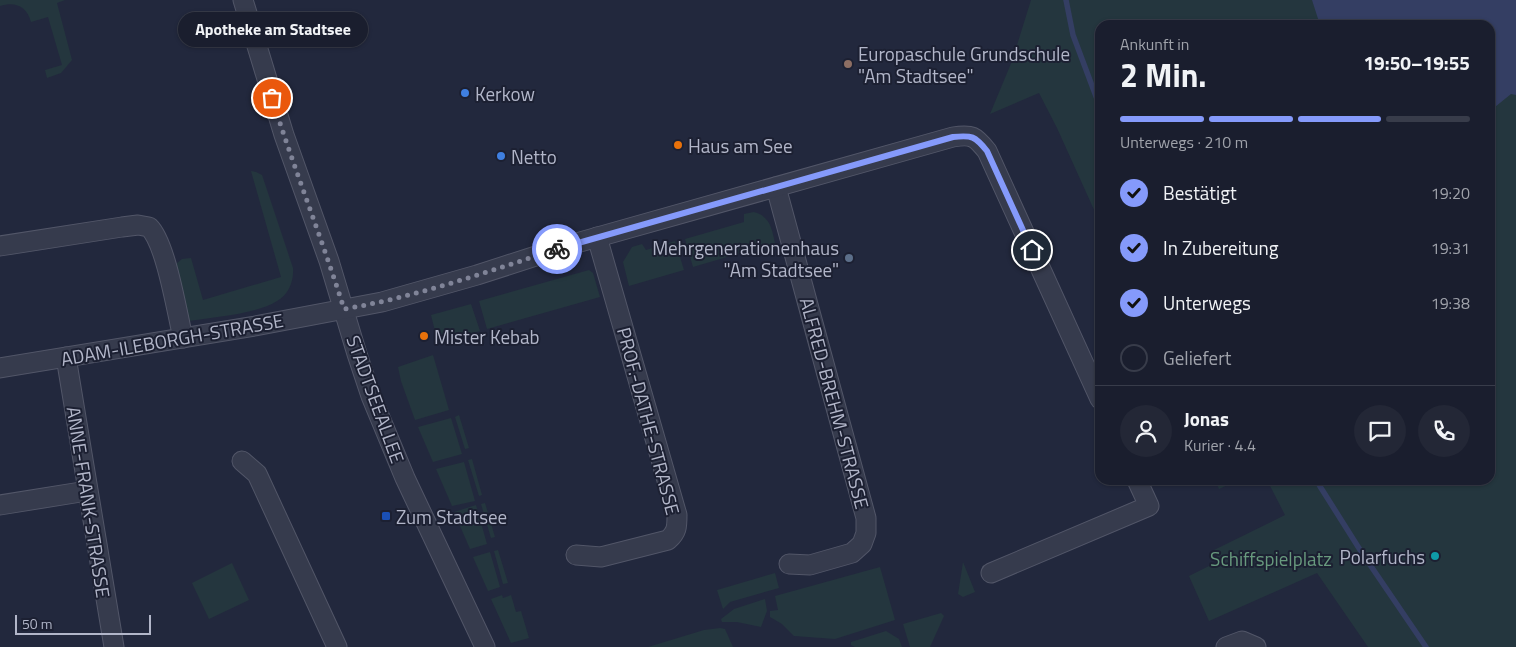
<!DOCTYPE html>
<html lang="de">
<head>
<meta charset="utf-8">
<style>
  body { margin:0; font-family:"Titillium Web",sans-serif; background:#232736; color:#f1f3f6; height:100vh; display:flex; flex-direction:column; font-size:19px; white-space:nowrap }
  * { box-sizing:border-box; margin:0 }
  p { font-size:16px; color:#9fa2aa }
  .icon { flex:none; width:28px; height:28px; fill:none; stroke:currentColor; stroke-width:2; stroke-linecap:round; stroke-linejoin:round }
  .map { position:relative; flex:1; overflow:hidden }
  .drawer { position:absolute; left:1095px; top:20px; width:400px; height:465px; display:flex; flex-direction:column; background:#1a1e2e; border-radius:15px; box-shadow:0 1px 4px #0004,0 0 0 1px #383c4a }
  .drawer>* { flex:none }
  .scale { position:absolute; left:15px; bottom:12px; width:136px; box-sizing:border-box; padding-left:5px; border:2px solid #b2b6c9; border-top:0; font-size:14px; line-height:18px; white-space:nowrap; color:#b2b6c9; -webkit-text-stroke:4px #1c2032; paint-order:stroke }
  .pin { position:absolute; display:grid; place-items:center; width:42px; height:42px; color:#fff; margin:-21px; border:2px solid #fff; border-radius:50%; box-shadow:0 1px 5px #0007 }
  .courier { position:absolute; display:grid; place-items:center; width:50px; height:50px; margin:-25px; border:4px solid #859afb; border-radius:50%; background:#fff; color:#222; box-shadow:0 1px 6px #0007 }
  .bubble { position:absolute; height:35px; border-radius:18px; background:#1a1e2e; box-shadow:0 1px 4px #0004,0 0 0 1px #383c4a; font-size:16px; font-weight:700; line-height:35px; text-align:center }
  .summary em { font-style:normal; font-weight:700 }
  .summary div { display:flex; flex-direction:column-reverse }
  .summary { display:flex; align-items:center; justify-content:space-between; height:85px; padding:0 25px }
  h1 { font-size:32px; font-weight:700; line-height:38px }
  .bar { display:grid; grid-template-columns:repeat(4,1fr); gap:8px 5px; align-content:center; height:60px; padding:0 25px }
  .bar i { height:6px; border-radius:4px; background:#383c4a }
  .bar .current { background:#859afb }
  .bar p { grid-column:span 4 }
  .line { display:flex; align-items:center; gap:12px; padding:0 25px; border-top:1px solid #383c4a }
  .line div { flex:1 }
  .round { display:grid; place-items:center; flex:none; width:52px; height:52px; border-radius:26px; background:#232736 }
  ol { padding:0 25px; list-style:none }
  li { display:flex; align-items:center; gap:15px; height:55px }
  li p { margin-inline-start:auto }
  li .icon { padding:5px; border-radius:50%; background:#859afb; color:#111; stroke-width:4 }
  li:last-child { color:#9fa2aa }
  li i { width:28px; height:28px; border:2px solid #383c4a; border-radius:50% }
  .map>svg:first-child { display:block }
  .green { fill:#24363e }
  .water { fill:#343e63 }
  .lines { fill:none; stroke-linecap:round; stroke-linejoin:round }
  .stream { stroke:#343e63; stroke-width:5.5 }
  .minor-casing { stroke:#525668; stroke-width:21 }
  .minor { stroke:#363b4d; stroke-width:19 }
  .done { stroke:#808498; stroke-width:5; stroke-dasharray:0 9 }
  .route { stroke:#859afb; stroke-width:6 }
  .education-dot { fill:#8d6e63; stroke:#1c2032; stroke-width:2 }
  .shop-dot { fill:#3f7fe0; stroke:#1c2032; stroke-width:2 }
  .food-dot { fill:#e8710a; stroke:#1c2032; stroke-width:2 }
  .service-dot { fill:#5c6f8a; stroke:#1c2032; stroke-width:2 }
  .transit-dot { fill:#1a4fb4; stroke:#1c2032; stroke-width:2 }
  .culture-dot { fill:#0f9aa8; stroke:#1c2032; stroke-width:2 }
  .labels { text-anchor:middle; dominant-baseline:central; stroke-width:4; stroke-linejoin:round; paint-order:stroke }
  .poi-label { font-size:19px; fill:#b2b6c9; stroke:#1c2032; text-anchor:start }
  .street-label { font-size:19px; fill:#b2b6c9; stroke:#1c2032 }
  .park-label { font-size:19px; fill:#689a7e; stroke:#1c2032 }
</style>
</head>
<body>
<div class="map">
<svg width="1516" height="647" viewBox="0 0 1516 647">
  <rect width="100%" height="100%" fill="#22283d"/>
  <!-- green -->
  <g class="green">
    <path d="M0 0H65L57 3 72 60 61 73 47 78 45 70 62 65 48 17 31 22C27 7 16 1 0 6Z"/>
    <path d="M1031 0H1516V647H1368L1317 573 1209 621 1189 576 1219 561 1214 550 1285 515 1267 480H1490V25H1100V223L1057 128 1039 93 990 114 1012 61Z"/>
    <path d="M251 171 256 172 262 175 293 268C294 280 289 295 277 301 257 314 213 317 189 321L175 267 176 264 182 259 191 258 203 300 281 277Z"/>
    <path d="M754 212C770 216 772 229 775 243L693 267 685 239 744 222V214Z"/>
    <path d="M675 241 684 270 629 286 623 262 632 247 642 244 646 250Z"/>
    <path d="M589 270 593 273 600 297 487 329 479 301Z"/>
    <path d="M471 304 480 331 438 343 431 315Z"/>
    <path d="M433 355 449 410 415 420 401 381 398 367Z"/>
    <path d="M459 415 469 448 465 449 455 417Z"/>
    <path d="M451 418 462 454 433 462 418 427Z"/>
    <path d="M472 459 482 495 479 496 468 460Z"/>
    <path d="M464 462 475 501 452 506 436 469Z"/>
    <path d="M1215 480H1238L1219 489Z"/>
    <path d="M485 503 495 537 491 538 481 504Z"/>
    <path d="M476 505 487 544 470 549 454 512Z"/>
    <path d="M498 550 508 583 503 584 494 551Z"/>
    <path d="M490 552 500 587 488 591 473 557Z"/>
    <path d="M963 562 975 592 963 597 958 594Z"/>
    <path d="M232 563 249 600 209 619 192 583Z"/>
    <path d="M880 567 895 620 835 639 794 636 782 624 770 617V611L778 610 775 596Z"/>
    <path d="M775 573 779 588 730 602 723 609 717 590Z"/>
    <path d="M502 595 503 598 511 595 516 612 521 611 529 638 511 643 491 599Z"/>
    <path d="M765 599 767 611 761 627 737 622H722L721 619 734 609Z"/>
    <path d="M941 613 944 616 930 647H910L903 624Z"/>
    <path d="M720 628 725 629 733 647H648L704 630Z"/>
    <path d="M886 631 899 639 902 647H855L851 645V642Z"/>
  </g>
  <!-- water -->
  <path class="water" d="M1312 0H1516V95L1511 94 1490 111V25H1320Z"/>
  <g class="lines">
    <!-- stream -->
    <g class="stream">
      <path d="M1066 0 1073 35 1100 107"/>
      <path d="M1316 480 1362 553 1426 647"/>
    </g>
    <defs>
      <g id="minor">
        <path d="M243 0 284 135 329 261 357 354 371 396 405 478 485 647"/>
        <path d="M776 187 866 518V533L862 544 852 553 810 565 789 564"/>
        <path d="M0 246 122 227 138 225 149 227C166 243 177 313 183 338"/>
        <path d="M66 357 114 647"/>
        <path d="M0 368 255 326 382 302 477 275 573 244 953 137C972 134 975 136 987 151L1100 399"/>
        <path d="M242 461 257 474 337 647"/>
        <path d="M0 505 87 491"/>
        <path d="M576 555 601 557 668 540C677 532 677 527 677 515L597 237"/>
        <path d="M991 573 1149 506 1137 480"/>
        <path d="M1226 647 1242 641 1256 647"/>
      </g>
    </defs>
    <!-- minor casing -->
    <use href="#minor" class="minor-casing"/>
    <!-- minor -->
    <use href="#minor" class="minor"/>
  </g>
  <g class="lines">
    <!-- done -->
    <path class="done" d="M272 98C294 169 322 238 344 309 416 297 487 272 557 249"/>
    <!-- route -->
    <path class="route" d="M557 249 953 137C972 135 975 136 987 151L1032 250"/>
  </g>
  <!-- markers -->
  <circle class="education-dot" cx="848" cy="64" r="5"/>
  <g class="shop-dot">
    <circle cx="465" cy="93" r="5"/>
    <circle cx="501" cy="156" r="5"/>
  </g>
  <g class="food-dot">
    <circle cx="678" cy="145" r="5"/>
    <circle cx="424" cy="336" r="5"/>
  </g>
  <circle class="service-dot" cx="849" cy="258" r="5"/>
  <rect class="transit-dot" x="381" y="511" width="10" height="10" rx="2.5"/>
  <circle class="culture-dot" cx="1435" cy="556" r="5"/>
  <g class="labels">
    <!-- poi labels -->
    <g class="poi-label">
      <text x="858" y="53">Europaschule Grundschule<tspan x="858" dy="22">"Am Stadtsee"</tspan></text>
      <text x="475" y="93">Kerkow</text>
      <text x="688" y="145">Haus am See</text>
      <text x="511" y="156">Netto</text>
      <text x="839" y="247" text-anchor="end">Mehrgenerationenhaus<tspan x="839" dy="22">"Am Stadtsee"</tspan></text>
      <text x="434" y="336">Mister Kebab</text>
      <text x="396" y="516">Zum Stadtsee</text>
      <text x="1425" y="556" text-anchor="end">Polarfuchs</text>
    </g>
    <!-- street labels -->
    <g class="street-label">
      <text transform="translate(172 339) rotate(-10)">ADAM-ILEBORGH-STRASSE</text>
      <text transform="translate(376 399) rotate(70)">STADTSEEALLEE</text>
      <text transform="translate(835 403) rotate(75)">ALFRED-BREHM-STRASSE</text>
      <text transform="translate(649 421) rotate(75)">PROF.-DATHE-STRASSE</text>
      <text transform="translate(89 502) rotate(81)">ANNE-FRANK-STRASSE</text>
    </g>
    <!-- park labels -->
    <g class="park-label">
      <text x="1271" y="558">Schiffspielplatz</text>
    </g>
  </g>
</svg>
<div class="scale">50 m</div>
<div class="pin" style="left:272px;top:98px;background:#ea580c"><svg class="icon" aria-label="bag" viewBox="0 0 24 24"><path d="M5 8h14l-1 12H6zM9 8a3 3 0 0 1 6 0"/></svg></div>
<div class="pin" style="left:1032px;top:250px;background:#1f2937"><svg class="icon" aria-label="home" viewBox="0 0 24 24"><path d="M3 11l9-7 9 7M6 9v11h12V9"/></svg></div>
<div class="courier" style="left:557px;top:249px"><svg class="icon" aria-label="bike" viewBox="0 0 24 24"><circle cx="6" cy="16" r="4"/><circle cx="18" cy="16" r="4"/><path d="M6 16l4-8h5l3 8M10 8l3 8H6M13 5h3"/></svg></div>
<div class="bubble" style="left:178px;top:12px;width:190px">Apotheke am Stadtsee</div>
<section class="drawer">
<div class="summary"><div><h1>2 Min.</h1><p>Ankunft in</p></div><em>19:50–19:55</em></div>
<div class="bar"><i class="current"></i><i class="current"></i><i class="current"></i><i></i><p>Unterwegs · 210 m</p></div>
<ol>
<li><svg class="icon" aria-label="check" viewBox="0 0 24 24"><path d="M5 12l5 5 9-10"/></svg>Bestätigt<p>19:20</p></li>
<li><svg class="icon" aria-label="check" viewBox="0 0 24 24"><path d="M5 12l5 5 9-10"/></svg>In Zubereitung<p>19:31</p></li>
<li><svg class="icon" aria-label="check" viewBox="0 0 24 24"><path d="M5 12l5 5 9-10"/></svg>Unterwegs<p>19:38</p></li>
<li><i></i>Geliefert</li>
</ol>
<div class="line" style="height:90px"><a class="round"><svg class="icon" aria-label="person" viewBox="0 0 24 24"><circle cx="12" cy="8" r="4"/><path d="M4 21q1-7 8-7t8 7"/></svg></a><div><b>Jonas</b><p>Kurier · 4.4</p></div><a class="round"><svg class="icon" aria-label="chat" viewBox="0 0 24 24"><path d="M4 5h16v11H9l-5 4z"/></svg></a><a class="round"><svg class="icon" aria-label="phone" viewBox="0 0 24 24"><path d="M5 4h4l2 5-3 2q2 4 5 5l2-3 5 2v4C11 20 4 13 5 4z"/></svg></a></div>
</section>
</div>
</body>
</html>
